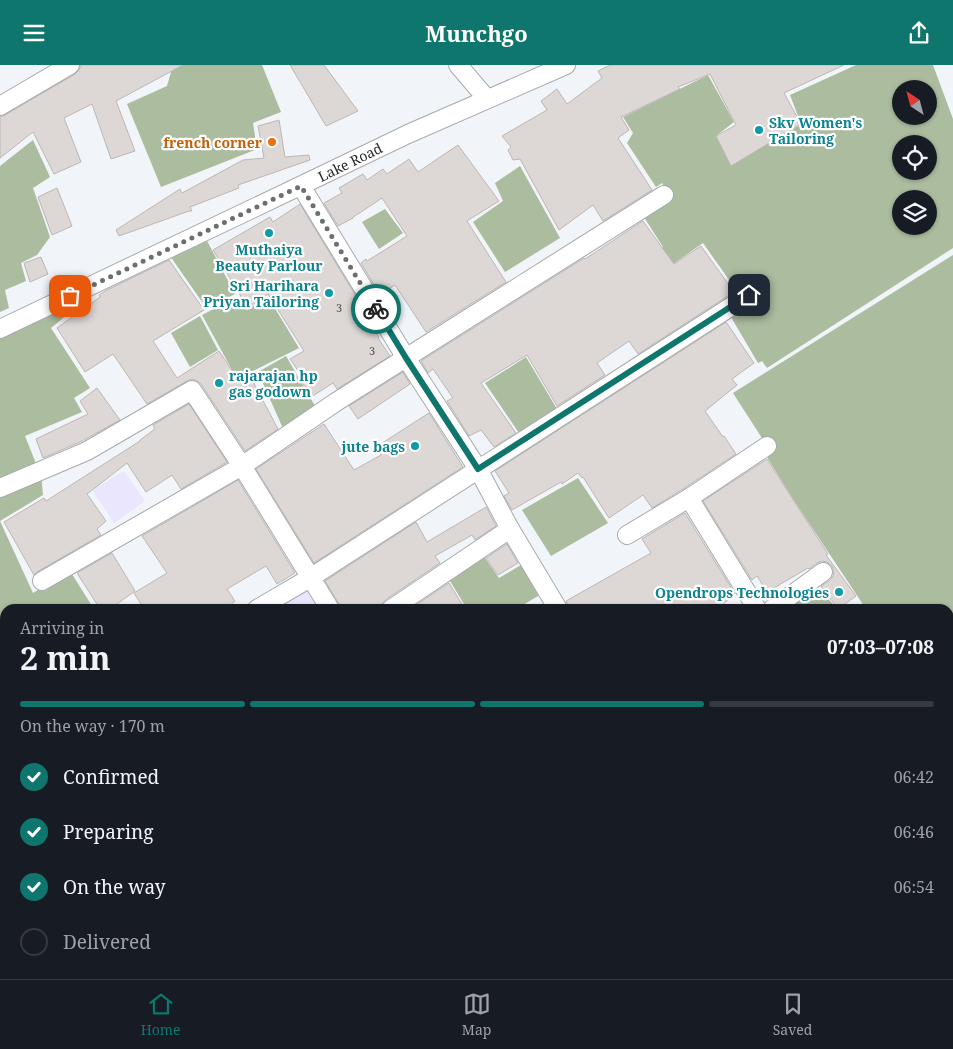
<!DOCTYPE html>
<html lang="en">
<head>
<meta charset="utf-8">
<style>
  body { margin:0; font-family:"Noto Serif",serif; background:#20242c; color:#f1f3f6; height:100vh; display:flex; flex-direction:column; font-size:19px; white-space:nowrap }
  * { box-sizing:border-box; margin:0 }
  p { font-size:16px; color:#9ea1a6 }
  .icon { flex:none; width:28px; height:28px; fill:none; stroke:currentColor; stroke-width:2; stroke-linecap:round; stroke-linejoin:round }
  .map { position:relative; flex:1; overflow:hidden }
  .drawer { position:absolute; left:0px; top:539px; width:954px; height:376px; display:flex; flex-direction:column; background:#171b24; border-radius:15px 15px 0 0; box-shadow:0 1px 4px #0004 }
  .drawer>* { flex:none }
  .needle { width:32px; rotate:324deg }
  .controls { position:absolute; left:892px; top:15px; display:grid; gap:10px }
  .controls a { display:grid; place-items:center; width:45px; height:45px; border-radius:50%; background:#171b24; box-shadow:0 1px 4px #0004; font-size:25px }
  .pin { position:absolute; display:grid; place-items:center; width:42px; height:42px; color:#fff; margin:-21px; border-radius:10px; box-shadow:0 2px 8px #0006 }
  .courier { position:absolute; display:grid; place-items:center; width:50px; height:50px; margin:-25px; border:4px solid #0f766e; border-radius:50%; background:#fff; color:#222; box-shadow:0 1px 6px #0007 }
  .overview em { font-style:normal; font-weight:700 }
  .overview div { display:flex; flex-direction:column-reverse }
  .overview { display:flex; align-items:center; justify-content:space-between; height:85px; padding:0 20px }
  h1 { font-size:32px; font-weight:700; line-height:38px }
  .bar { display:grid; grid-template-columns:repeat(4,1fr); gap:8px 5px; align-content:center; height:60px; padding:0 20px }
  .bar i { height:6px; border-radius:4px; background:#363941 }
  .bar .active { background:#0f766e }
  .bar p { grid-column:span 4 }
  ol { padding:0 20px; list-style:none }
  li { display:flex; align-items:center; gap:15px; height:55px }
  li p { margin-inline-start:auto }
  li .icon { padding:5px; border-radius:50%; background:#0f766e; color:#fff; stroke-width:4 }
  li:last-child { color:#9ea1a6 }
  li i { width:28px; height:28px; border:2px solid #363941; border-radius:50% }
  header { display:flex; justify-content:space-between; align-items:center; height:65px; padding:0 20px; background:#0f766e; color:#fff; font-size:22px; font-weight:700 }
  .menu { display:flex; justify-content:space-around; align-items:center; height:70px; border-top:1px solid #363941; background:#171b24; font-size:14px; color:#9ea1a6 }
  .menu a { display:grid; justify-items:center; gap:2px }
  .menu .active { color:#0f766e }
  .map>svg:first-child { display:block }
  .commercial { fill:#eae6fd }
  .forest { fill:#acbc9f; fill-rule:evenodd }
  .building { fill:#ddd8d5; stroke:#bcb7b5 }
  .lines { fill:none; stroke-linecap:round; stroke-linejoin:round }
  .minor-casing { stroke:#a7aaae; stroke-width:20 }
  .minor { stroke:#fff; stroke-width:18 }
  .done { stroke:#6c6e70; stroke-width:5; stroke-dasharray:0 9 }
  .route { stroke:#0f766e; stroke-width:6 }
  .culture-dot { fill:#0f9aa8; stroke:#fff; stroke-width:2 }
  .food-dot { fill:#e8710a; stroke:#fff; stroke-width:2 }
  .labels { text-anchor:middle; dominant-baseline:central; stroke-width:4.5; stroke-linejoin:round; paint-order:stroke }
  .number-label { font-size:11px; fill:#535252 }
  .culture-label { font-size:14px; font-weight:bold; fill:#0d838f; stroke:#fff; text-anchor:end }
  .food-label { font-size:14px; font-weight:bold; fill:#c56008; stroke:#fff; text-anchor:end }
  .street-label { font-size:14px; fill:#252627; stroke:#fff }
</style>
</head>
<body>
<header><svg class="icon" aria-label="menu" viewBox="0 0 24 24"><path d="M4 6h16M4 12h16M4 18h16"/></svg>Munchgo<svg class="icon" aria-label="share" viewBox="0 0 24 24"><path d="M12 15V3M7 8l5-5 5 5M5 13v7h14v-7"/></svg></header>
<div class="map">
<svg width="953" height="914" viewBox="0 0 953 914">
  <rect width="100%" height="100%" fill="#f1f4f8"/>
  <!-- commercial -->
  <g class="commercial">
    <path d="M124 406 145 436 114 458 92 425Z"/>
    <path d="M308 520 324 544H281L277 536Z"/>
  </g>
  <!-- forest -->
  <g class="forest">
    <path d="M173 0H262L281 47 253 58 257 84 161 122 127 39 167 21Z"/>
    <path d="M856 0H933L953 54V183L767 303 762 296 758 298 728 247 739 229 703 178 652 214 640 199 663 182 642 149 669 130 662 118 656 122 627 78 633 68 623 52 708 10 734 57 716 71 731 100 801 59 790 30ZM901 24H929V51H901ZM901 79H929V106H901ZM901 134H929V161H901Z"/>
    <path d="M33 75 50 112 33 123 50 172 37 190 21 198 26 216 5 225 9 243 0 247V101Z"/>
    <path d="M520 101 560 173 505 207 473 157 503 136 495 118Z"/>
    <path d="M385 144 403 168 379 184 362 157Z"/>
    <path d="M205 172 235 229 207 244 168 188Z"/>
    <path d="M953 190V758L949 753V544H866L793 434 768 394 767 381 733 328Z"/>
    <path d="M237 232 247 245 268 232 299 283 237 314 202 250Z"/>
    <path d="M64 238 69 248 51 263 90 323 74 333 82 347 25 371 37 401 0 415V269Z"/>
    <path d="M200 251 218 285 190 302 171 268Z"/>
    <path d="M286 291 318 346 285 368 258 307Z"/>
    <path d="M526 292 557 344 521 371 485 318Z"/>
    <path d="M41 409 43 430 0 456 33 528 70 506 94 544H5V574L0 564V428Z"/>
    <path d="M578 413 608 458 551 491 522 445Z"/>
    <path d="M481 487 499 513 526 497 545 527 516 544H467L447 511Z"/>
    <path d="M813 516 837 544H775Z"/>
  </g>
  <!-- building -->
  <g class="building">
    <path d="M81 0H183L116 36 135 86 111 94 92 39 64 53 81 97 54 109 33 67 0 93V52L5 50 75 9 79 5Z"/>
    <path d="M290 0H324L358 46 326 61Z"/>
    <path d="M610 0H844L784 28 801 59 731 101 716 71 736 60 710 9 678 22 680 24 621 52 629 65 618 73 652 125 603 156 593 140 559 165 520 94 513 95 508 85 511 82 502 71 547 45 541 36 557 24 567 39 602 13 598 6Z"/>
    <path d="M279 55 285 92 309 90 310 95 238 120 239 123 190 142 192 146H189L119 171 116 165 180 124 182 128 243 95 264 93 258 61Z"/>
    <path d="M458 80 499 136 467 156 506 217 426 267 395 220 380 230 361 198 366 194 367 196 407 171 382 133 352 153H353L338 161 324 138 342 128 339 123 363 109 367 115 383 104 387 109 409 94 418 107Z"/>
    <path d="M57 123 72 161 52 170 38 132Z"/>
    <path d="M300 139 362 241 358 244 379 272 378 273 390 291 337 324 333 318 311 332 302 317 305 316 290 294 304 286 268 229 248 243 213 185 270 152 273 157Z"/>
    <path d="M643 156 674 199 701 181 734 227 638 289 629 276 597 298 605 310 557 341 527 290 481 318 516 368 494 382 481 365 469 371 447 336 453 333 433 304 428 308 421 296 584 193 585 194Z"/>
    <path d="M41 192 48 209 30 217 24 198Z"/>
    <path d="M169 195 204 245 153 276 177 313 219 286 240 317 250 311 278 364 245 386 201 319 197 316 192 314 187 316 147 339 113 289 85 307 57 263 100 232 99 230 107 225Z"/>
    <path d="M726 257 754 298 732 314 737 320 705 346 723 372 724 371 736 389 683 424 652 443 643 430 609 453 583 412 582 413 578 408 562 419 561 417 512 445 504 431 509 428 495 406Z"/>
    <path d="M403 307 410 319 358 354 349 341Z"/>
    <path d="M97 323 120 355 82 376 43 393 36 374 88 349 80 336Z"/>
    <path d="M189 339 227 397 181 424 172 410 146 427 127 398 87 429 106 456 97 464 101 470 37 507 34 510 4 457 44 433 46 436 140 376V375L155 364 153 360Z"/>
    <path d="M429 348 463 402 314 498 256 404 324 359 354 405 381 390 376 382Z"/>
    <path d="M767 394 828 489 826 490 856 531 838 544 821 521 829 516 833 511 834 506 832 501 827 497 822 496 817 498 809 504 808 503 767 527 757 511 752 515 703 436Z"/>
    <path d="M238 415 295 508 277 519 266 501 227 524 235 536 226 544H144L134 528 167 508 142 471Z"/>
    <path d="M486 442 496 461 475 475 472 470 435 491 440 498 385 535 382 539 381 544H342L325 516 416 457 427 477Z"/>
    <path d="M685 448 735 529 717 544H569L566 536 651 488 642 474Z"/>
    <path d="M507 479 518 498 498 510 486 493Z"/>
    <path d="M112 488 135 526 110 544H100L77 508Z"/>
    <path d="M449 518 465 544H410Z"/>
  </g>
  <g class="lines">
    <defs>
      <g id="minor">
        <path d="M458 0 487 34"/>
        <path d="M0 41 70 0"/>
        <path d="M301 121 406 293 478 404 510 464 558 544"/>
        <path d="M0 264 279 131 408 69 566 0"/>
        <path d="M0 423 87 386 192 325 242 401 330 544"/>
        <path d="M689 433 757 544"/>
        <path d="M627 470 689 433 767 381"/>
        <path d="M42 516 242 401 336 337 664 130"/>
        <path d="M257 544 310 513 749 230"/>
        <path d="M391 544 510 464"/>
        <path d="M772 544 823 507"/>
        <path d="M949 763 953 768"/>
        <path d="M0 840 5 838"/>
        <path d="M283 910 286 914"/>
        <path d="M469 910 471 914"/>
        <path d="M245 914 251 910"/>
        <path d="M497 914 502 910"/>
      </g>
    </defs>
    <!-- minor casing -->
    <use href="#minor" class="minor-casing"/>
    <!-- minor -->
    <use href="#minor" class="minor"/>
  </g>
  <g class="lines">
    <!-- done -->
    <path class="done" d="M70 231 301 121 376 244"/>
    <!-- route -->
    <path class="route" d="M376 244 406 293 478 404 749 230"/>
  </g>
  <!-- markers -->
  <g class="culture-dot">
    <circle cx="759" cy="65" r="5"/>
    <circle cx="269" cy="168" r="5"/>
    <circle cx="329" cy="228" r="5"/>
    <circle cx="219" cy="318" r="5"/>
    <circle cx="415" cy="381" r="5"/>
    <circle cx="839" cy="527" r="5"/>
  </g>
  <circle class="food-dot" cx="272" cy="77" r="5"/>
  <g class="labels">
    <!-- number labels -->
    <g class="number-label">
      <text x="339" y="242">3</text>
      <text x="372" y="285">3</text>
    </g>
    <!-- culture labels -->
    <g class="culture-label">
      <text x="769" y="57" text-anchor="start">Skv Women's<tspan x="769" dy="16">Tailoring</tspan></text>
      <text x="269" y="184" text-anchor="middle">Muthaiya<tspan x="269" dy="16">Beauty Parlour</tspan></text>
      <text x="319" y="220">Sri Harihara<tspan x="319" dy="16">Priyan Tailoring</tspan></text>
      <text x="229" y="310" text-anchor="start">rajarajan hp<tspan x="229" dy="16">gas godown</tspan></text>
      <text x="405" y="381">jute bags</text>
      <text x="829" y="527">Opendrops Technologies</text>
    </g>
    <!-- food labels -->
    <g class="food-label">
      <text x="262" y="77">french corner</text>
    </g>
    <!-- street labels -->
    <g class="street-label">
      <text transform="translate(350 97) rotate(-26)">Lake Road</text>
    </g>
  </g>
</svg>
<div class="controls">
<a><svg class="needle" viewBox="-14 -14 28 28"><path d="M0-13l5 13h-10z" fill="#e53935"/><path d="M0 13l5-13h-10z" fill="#9ea1a6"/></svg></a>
<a><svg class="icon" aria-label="locate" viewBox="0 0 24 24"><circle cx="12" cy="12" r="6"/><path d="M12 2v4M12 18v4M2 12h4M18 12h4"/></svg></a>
<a><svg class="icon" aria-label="layers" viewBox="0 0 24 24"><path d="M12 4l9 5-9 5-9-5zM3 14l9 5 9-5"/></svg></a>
</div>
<div class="pin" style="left:70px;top:231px;background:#ea580c"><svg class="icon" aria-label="bag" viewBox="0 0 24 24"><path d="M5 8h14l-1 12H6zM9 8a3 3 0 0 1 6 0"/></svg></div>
<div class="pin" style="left:749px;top:230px;background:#1f2937"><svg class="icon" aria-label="home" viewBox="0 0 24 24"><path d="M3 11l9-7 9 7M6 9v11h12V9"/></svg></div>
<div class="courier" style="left:376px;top:244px"><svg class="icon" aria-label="bike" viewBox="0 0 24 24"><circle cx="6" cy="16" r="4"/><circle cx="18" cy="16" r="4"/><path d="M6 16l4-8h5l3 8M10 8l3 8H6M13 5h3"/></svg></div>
<section class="drawer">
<div class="overview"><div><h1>2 min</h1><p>Arriving in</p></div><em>07:03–07:08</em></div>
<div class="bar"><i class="active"></i><i class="active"></i><i class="active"></i><i></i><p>On the way · 170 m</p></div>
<ol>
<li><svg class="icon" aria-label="check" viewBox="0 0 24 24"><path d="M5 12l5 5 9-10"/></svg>Confirmed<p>06:42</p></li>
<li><svg class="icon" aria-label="check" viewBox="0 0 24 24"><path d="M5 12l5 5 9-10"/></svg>Preparing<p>06:46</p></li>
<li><svg class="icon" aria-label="check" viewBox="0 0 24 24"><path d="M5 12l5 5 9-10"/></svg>On the way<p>06:54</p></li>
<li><i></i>Delivered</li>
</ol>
</section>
</div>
<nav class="menu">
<a class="active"><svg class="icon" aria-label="home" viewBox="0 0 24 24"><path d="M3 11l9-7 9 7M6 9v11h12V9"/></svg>Home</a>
<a><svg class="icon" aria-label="map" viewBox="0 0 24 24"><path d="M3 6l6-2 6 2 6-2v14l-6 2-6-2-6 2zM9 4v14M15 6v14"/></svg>Map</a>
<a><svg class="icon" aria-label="saved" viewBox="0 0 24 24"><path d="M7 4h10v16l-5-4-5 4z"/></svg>Saved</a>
</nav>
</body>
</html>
